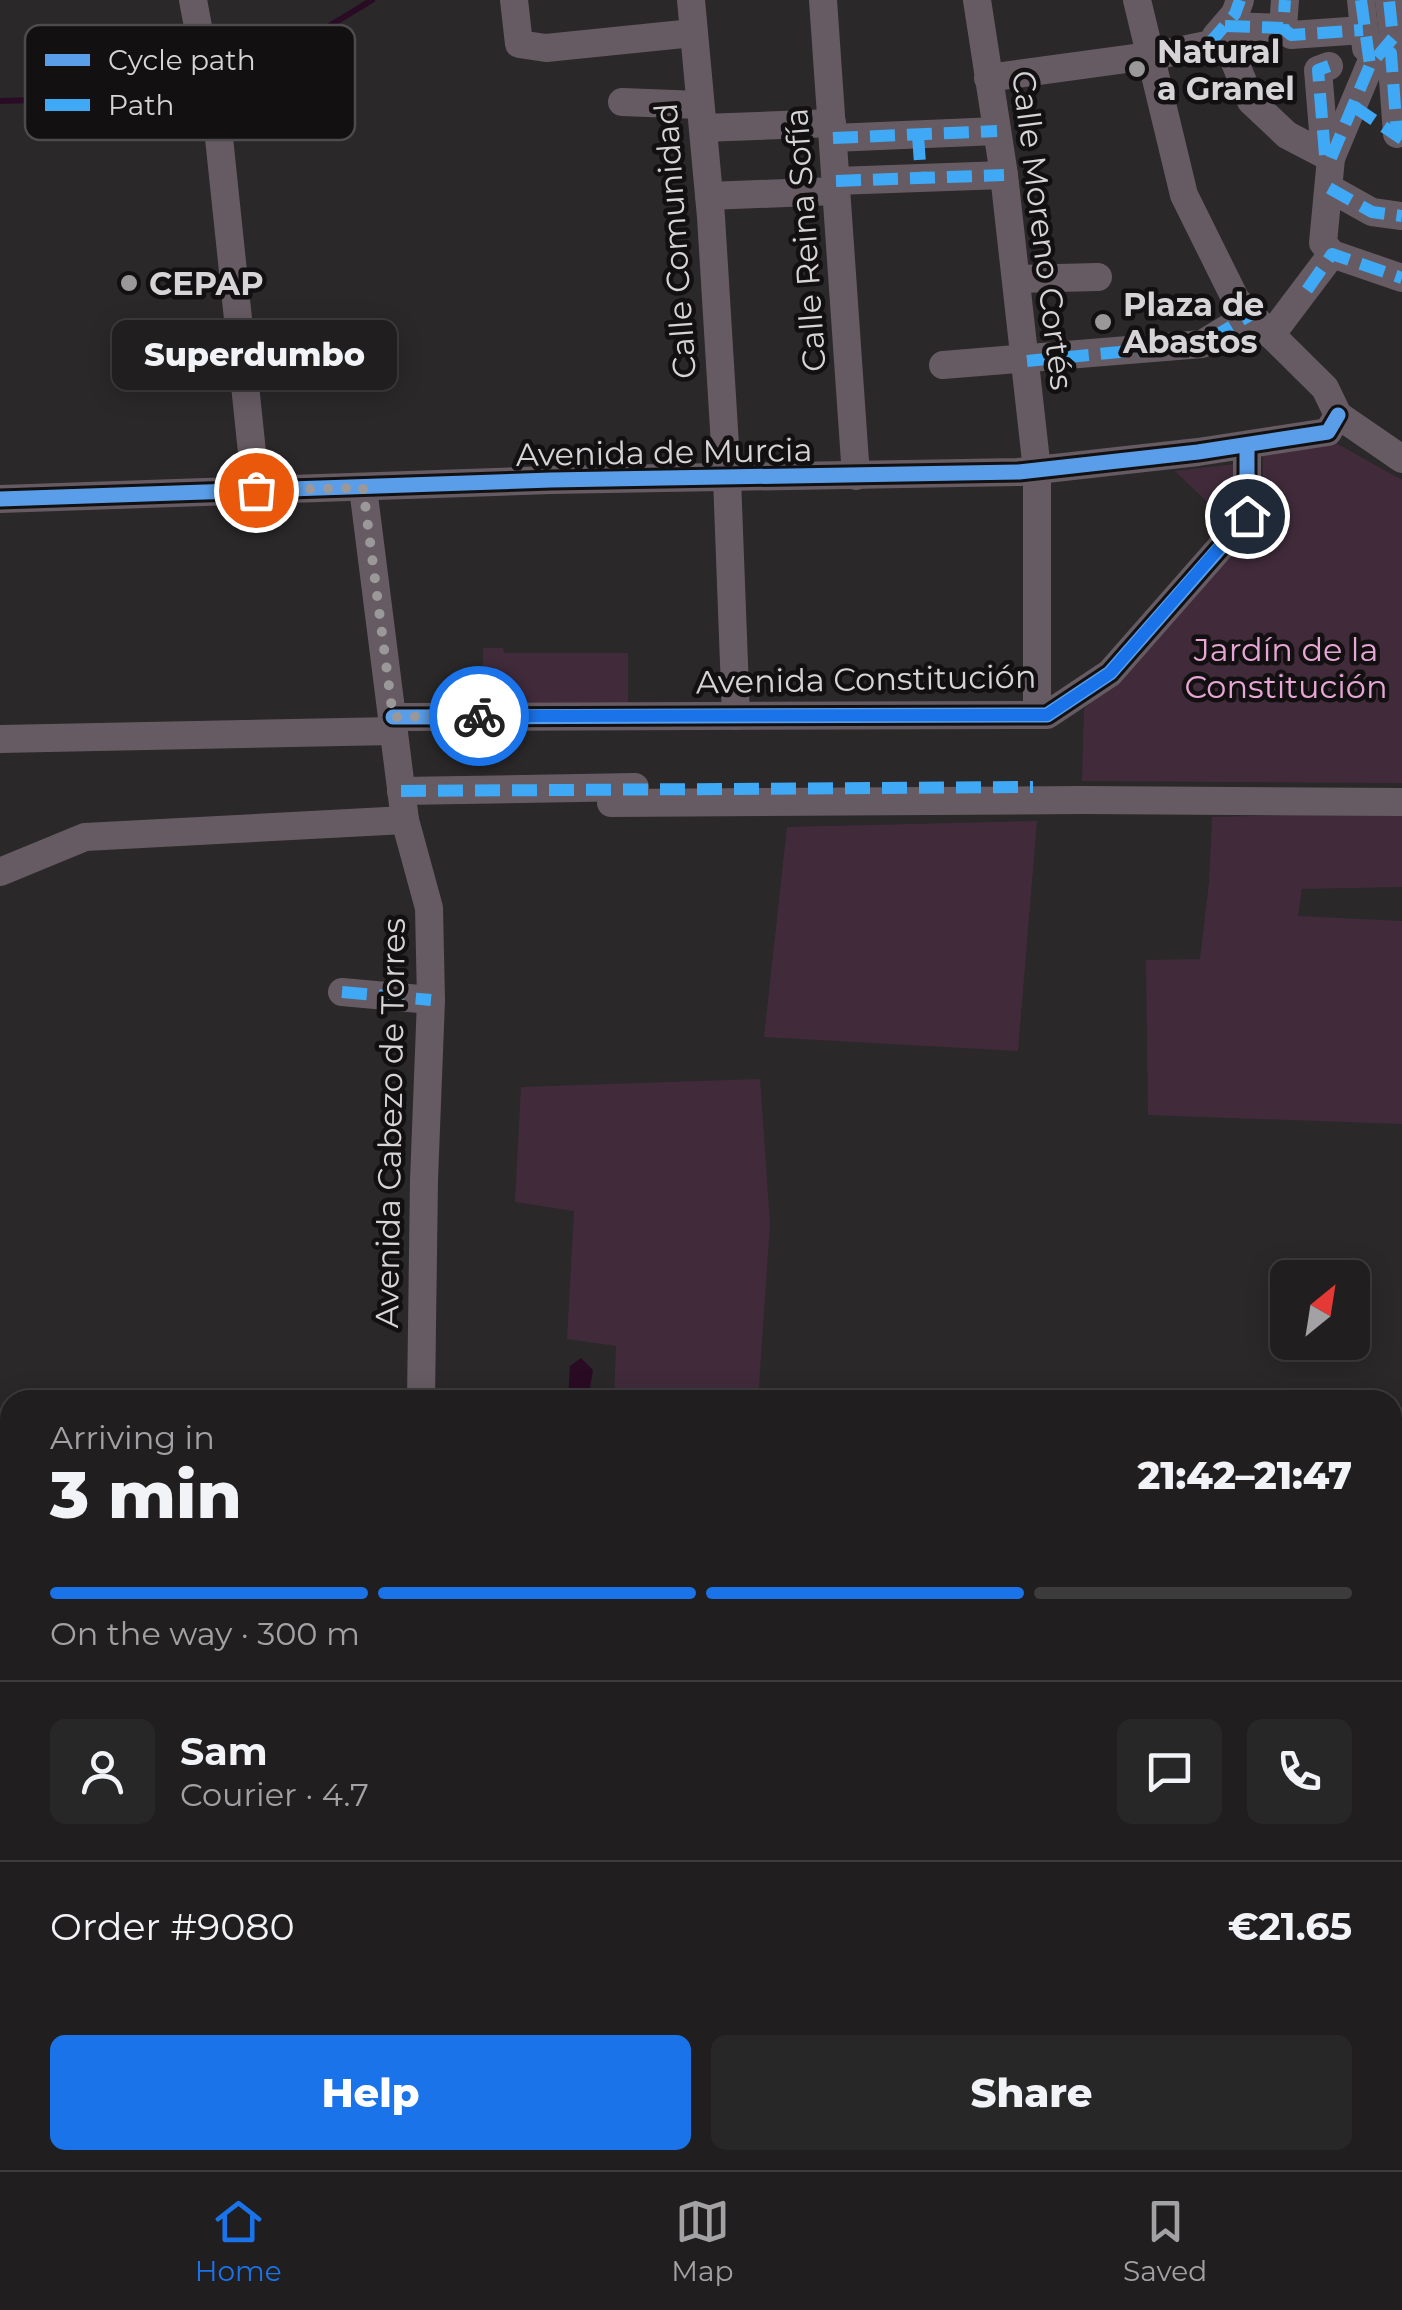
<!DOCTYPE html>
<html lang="en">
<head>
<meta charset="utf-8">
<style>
  body { margin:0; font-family:Montserrat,sans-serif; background:#282728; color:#f1f3f6; height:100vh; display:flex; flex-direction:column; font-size:38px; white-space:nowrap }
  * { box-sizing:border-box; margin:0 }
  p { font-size:32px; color:#a2a2a4 }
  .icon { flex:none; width:55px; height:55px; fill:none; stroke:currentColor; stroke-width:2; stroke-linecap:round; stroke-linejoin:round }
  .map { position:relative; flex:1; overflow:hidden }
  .drawer { position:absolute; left:0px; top:1390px; width:1402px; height:780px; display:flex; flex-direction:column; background:#201e1f; border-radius:30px 30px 0 0; box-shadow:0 5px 25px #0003,0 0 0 2px #3d3c3d }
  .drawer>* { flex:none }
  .needle { width:65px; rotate:30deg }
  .controls { position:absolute; left:1270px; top:1260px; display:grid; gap:20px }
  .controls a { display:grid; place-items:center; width:100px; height:100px; border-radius:15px; background:#201e1f; box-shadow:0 5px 25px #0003,0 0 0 2px #3d3c3d; font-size:50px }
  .pin { position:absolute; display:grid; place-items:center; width:85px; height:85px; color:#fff; margin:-42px; border:5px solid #fff; border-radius:50%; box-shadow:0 2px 10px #0007 }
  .courier { position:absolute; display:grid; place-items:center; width:100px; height:100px; margin:-50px; border:8px solid #1a73e8; border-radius:50%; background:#fff; color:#222; box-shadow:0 2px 12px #0007 }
  .bubble { position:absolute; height:70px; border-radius:15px; background:#201e1f; box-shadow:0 5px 25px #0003,0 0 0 2px #3d3c3d; font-size:32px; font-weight:800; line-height:70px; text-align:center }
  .overview em { font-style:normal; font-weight:800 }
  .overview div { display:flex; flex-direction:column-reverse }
  .overview { display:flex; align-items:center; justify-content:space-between; height:170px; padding:0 50px }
  h1 { font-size:65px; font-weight:800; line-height:75px }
  .bar { display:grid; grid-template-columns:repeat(4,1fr); gap:15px 10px; align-content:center; height:120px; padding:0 50px }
  .bar i { height:12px; border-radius:8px; background:#3d3c3d }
  .bar .selected { background:#1a73e8 }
  .bar p { grid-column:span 4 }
  .line { display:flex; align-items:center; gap:25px; padding:0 50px; border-top:2px solid #3d3c3d }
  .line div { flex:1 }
  .round { display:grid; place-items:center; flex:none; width:105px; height:105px; border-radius:15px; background:#282728 }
  .primary-button { display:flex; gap:20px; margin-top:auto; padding:20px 50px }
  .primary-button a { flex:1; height:115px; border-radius:15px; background:#1a73e8; color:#fff; font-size:40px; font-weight:800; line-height:115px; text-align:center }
  .primary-button a+a { background:#282728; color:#f1f3f6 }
  .tabs { display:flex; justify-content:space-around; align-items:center; height:140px; border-top:2px solid #3d3c3d; background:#201e1f; font-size:28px; color:#a2a2a4 }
  .tabs a { display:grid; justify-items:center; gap:5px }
  .tabs .selected { color:#1a73e8 }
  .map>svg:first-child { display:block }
  .green { fill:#412b3b }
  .water { fill:#2a0b24 }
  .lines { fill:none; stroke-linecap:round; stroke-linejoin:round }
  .stream { stroke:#2a0b24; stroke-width:6 }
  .minor { stroke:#665b62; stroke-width:28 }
  .quiet { stroke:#3fa9f5; stroke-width:12; stroke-dasharray:25 12; stroke-linecap:butt }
  .cycleway-casing { stroke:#121011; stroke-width:21 }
  .cycleway { stroke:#5a9eea; stroke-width:15 }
  .done { stroke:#9a9899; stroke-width:10; stroke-dasharray:0 18 }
  .route { stroke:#1a73e8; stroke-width:12 }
  .poi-dot { fill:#9a9899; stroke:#121011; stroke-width:4 }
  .labels { text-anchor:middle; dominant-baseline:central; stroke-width:9; stroke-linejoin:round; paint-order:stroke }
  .poi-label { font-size:32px; font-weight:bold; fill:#d6d4d6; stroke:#121011; text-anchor:start }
  .street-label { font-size:32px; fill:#d6d4d6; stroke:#121011 }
  .park-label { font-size:32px; fill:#e8a6d5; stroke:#121011 }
  .key { fill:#121011; stroke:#4d4b4c; stroke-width:2.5 }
  .key-label { font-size:28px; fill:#d6d4d6 }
</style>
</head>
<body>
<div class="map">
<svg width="1402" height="2170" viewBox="0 0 1402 2170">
  <rect width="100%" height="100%" fill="#2a2829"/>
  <!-- green -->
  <g class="green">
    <path d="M1334 442 1402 480V783L1082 781 1084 709 1172 623 1262 520 1263 452Z"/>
    <path d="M1235 464 1238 510 1227 521 1175 471Z"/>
    <path d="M483 648H503L504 653H628V703H482Z"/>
    <path d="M1402 812V887L1302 889 1298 916 1402 921V1124L1148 1115 1146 960 1200 959 1209 882 1212 817Z"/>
    <path d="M1037 821 1018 1051 764 1037 787 827Z"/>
    <path d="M760 1079 770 1224 758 1400H614L616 1346 567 1339 574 1211 515 1202 521 1087Z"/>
  </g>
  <!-- water -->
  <path class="water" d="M581 1358 593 1370 588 1400H568L570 1366Z"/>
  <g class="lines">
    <!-- stream -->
    <g class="stream">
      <path d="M219 84 270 62 372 0"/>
      <path d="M0 101 71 99"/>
    </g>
    <!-- minor -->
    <g class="minor">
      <path d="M193 0 219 138 256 490"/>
      <path d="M514 0 519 44 546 48 693 33"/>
      <path d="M691 0 711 217 727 478 736 716"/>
      <path d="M823 0 856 476"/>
      <path d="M977 0 1004 175 1037 470V715"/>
      <path d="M1137 0 1184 195 1236 300 1325 388 1338 415"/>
      <path d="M1361 0 1366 48"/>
      <path d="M1225 26 1283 28 1285 0"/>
      <path d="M1283 28 1291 35 1363 30"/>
      <path d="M1216 36 1235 14 1240 0"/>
      <path d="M1386 50 1391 53 1397 134"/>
      <path d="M988 78 1163 54 1226 41 1251 101 1287 135 1331 158 1323 243 1332 254"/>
      <path d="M622 102 700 105"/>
      <path d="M703 128 832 123"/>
      <path d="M833 138 997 131"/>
      <path d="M1325 155 1318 70 1329 66"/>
      <path d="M1331 158 1370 65 1393 38 1389 0"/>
      <path d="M836 181 1004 175"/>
      <path d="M1329 188 1372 212 1402 216"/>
      <path d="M709 196 836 191"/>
      <path d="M1332 254 1402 278"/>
      <path d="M1017 279 1098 277"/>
      <path d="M1271 335 1332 254"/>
      <path d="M943 365 1202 344 1250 315"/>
      <path d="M1338 415 1402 459"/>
      <path d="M363 488 405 820 429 908 431 1000 424 1180 421 1400"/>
      <path d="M0 499 551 480 1019 472 1198 452 1328 432 1338 415"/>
      <path d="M393 717 1047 715 1110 673 1247 517V445"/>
      <path d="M0 739 394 731"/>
      <path d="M401 791 635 787"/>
      <path d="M611 803 1083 800 1402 802"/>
      <path d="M0 872 85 837 405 820"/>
      <path d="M342 992 431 1000"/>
      <path d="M0 2045H10"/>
      <path d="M230 2170 231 2160"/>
      <path d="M1217 2170 1218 2160"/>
      <path d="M1399 2170 1401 1976"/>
    </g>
    <!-- quiet -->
    <g class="quiet">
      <path d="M1361 0 1370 65"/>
      <path d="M1225 26 1283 28 1285 0"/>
      <path d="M1283 28 1291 35 1363 30"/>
      <path d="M1208 45 1235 14 1240 0"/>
      <path d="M1386 50 1391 53 1397 134"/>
      <path d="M1353 106 1402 139"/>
      <path d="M918 135 921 178"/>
      <path d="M833 138 997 131"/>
      <path d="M1325 155 1318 70 1329 66"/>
      <path d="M1331 158 1370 65 1393 38 1389 0"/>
      <path d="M836 181 1004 175"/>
      <path d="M1329 188 1372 212 1402 216"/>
      <path d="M1307 290 1332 254 1402 278"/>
      <path d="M1027 361 1202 344 1250 315"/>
      <path d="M401 791 1033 787"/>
      <path d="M342 992 431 1000"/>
    </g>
    <defs>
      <g id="cycleway">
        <path d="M0 499 551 480 1019 472 1198 452 1328 432 1338 415"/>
        <path d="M393 717 1047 715 1110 673 1247 517V445"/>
      </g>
    </defs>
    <!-- cycleway casing -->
    <use href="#cycleway" class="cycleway-casing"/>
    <!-- cycleway -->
    <use href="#cycleway" class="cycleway"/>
  </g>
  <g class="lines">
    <!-- done -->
    <path class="done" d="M256 490 363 488 393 717 479 716"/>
    <!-- route -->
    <path class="route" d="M479 716 1047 715 1110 673 1247 516"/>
  </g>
  <!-- markers -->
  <g class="poi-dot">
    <circle cx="1137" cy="69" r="10"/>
    <circle cx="129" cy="283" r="10"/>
    <circle cx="1103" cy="322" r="10"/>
  </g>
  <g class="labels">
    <!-- poi labels -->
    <g class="poi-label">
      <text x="1157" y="51">Natural<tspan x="1157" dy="37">a Granel</tspan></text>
      <text x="149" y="283">CEPAP</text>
      <text x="1123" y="304">Plaza de<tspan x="1123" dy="37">Abastos</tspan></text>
    </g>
    <!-- street labels -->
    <g class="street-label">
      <text transform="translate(1043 230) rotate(83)">Calle Moreno Cortés</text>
      <text transform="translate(805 240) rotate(-94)">Calle Reina Sofía</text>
      <text transform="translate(675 241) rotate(-94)">Calle Comunidad</text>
      <text transform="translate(664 452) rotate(-1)">Avenida de Murcia</text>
      <text transform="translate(866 679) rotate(-1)">Avenida Constitución</text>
      <text transform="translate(390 1123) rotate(-89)">Avenida Cabezo de Torres</text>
    </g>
    <!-- park labels -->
    <g class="park-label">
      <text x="1286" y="649">Jardín de la<tspan x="1286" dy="37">Constitución</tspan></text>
    </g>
  </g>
  <!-- legend -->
  <rect x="25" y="25" width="330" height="115" rx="15" class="key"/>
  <rect x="45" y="54" width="45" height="12" fill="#5a9eea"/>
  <rect x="45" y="99" width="45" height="12" fill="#3fa9f5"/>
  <g class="key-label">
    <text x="108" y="70">Cycle path</text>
    <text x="108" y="115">Path</text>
  </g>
</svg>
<div class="controls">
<a><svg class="needle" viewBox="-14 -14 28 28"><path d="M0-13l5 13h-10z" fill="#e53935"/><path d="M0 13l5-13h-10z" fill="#a2a2a4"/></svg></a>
</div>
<div class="pin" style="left:256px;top:490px;background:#ea580c"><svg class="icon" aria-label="bag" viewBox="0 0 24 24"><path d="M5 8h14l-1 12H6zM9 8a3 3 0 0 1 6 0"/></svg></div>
<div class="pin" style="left:1247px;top:516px;background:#1f2937"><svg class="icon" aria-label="home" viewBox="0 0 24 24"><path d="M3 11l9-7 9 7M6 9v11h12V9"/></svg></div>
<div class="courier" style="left:479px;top:716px"><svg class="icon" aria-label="bike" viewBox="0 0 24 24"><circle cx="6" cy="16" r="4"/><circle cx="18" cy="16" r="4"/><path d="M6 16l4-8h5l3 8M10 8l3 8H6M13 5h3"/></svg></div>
<div class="bubble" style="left:112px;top:320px;width:285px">Superdumbo</div>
<section class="drawer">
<div class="overview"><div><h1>3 min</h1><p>Arriving in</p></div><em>21:42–21:47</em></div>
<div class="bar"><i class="selected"></i><i class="selected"></i><i class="selected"></i><i></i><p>On the way · 300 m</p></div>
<div class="line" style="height:180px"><a class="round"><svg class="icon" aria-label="person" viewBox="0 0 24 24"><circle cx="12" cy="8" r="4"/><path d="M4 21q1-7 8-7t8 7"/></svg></a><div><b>Sam</b><p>Courier · 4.7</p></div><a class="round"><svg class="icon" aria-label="chat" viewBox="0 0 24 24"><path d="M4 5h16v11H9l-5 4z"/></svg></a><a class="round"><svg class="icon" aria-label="phone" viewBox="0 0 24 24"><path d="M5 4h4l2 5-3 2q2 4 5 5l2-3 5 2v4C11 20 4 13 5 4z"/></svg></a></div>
<div class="line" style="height:130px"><div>Order #9080</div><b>€21.65</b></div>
<div class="primary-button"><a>Help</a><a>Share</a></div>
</section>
</div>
<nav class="tabs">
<a class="selected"><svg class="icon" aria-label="home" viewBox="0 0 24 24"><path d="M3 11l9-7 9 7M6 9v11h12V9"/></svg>Home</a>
<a><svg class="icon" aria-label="map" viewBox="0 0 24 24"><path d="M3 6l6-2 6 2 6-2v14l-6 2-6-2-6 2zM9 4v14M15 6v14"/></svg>Map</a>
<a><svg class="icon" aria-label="saved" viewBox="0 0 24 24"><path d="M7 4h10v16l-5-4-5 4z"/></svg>Saved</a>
</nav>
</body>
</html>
